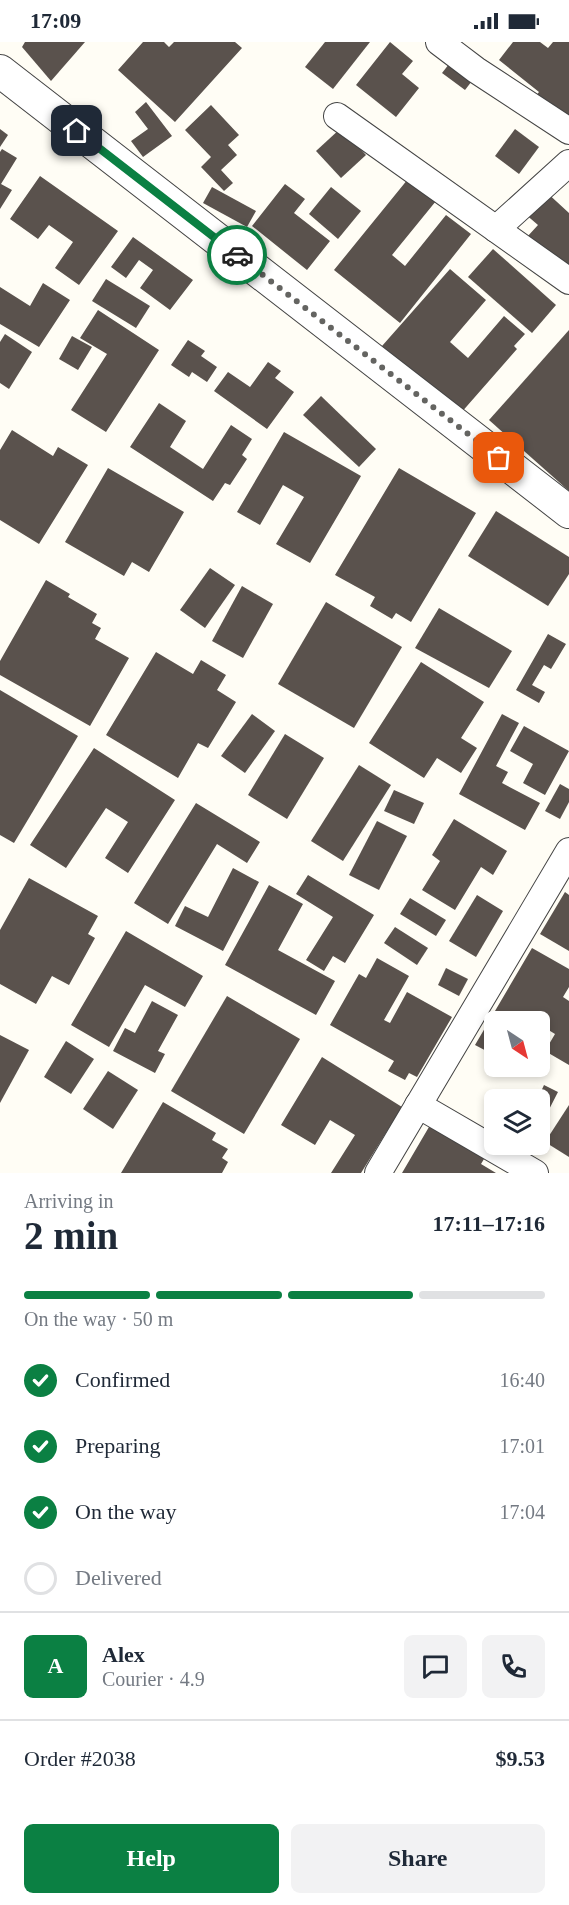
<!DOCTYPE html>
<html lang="en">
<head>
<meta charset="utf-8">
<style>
  body { margin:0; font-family:Georgia,serif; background:#f2f2f3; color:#1f2937; height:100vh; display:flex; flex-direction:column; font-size:22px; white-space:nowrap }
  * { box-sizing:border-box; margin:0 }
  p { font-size:20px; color:#747a83 }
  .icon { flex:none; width:33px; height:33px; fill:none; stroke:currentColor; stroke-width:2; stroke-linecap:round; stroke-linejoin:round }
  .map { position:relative; height:1131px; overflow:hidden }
  .details { display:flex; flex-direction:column; background:#fff; flex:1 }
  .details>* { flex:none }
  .needle { width:39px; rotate:144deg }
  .buttons { position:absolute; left:484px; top:969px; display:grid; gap:12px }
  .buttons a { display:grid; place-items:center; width:66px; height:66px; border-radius:9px; background:#fff; box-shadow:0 3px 9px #0003; font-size:30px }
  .pin { position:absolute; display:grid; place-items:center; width:51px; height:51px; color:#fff; margin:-26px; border-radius:12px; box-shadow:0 3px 9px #0006 }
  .courier { position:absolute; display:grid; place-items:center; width:60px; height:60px; margin:-30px; border:4px solid #0b8043; border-radius:50%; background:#fff; color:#222; box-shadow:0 2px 8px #0007 }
  .overview em { font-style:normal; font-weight:700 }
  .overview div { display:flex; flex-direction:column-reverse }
  .overview { display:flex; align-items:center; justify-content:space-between; height:102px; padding:0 24px }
  h1 { font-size:39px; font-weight:700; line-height:45px }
  .bar { display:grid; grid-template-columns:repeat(4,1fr); gap:9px 6px; align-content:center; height:72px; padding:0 24px }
  .bar i { height:8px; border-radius:4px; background:#e0e1e3 }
  .bar .on { background:#0b8043 }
  .bar p { grid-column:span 4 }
  .line { display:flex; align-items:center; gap:15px; padding:0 24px; border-top:2px solid #e0e1e3 }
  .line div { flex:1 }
  .round { display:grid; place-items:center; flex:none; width:63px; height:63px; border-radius:9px; background:#f2f2f3 }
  ol { padding:0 24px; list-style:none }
  li { display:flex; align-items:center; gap:18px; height:66px }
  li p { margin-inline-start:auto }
  li .icon { padding:6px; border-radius:50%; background:#0b8043; color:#fff; stroke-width:4 }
  li:last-child { color:#747a83 }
  li i { width:33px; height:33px; border:3px solid #e0e1e3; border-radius:50% }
  .button { display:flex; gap:12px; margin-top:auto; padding:12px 24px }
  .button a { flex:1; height:69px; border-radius:9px; background:#0b8043; color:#fff; font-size:24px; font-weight:700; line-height:69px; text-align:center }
  .button a+a { background:#f2f2f3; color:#1f2937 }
  .status { display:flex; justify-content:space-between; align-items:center; height:42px; padding:0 30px; background:#fff; direction:ltr }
  .status svg { height:16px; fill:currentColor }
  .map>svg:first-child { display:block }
  .building { fill:#5a524d }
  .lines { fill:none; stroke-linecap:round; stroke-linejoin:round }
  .minor-casing { stroke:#444; stroke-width:28 }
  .tertiary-casing { stroke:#444; stroke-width:34 }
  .minor { stroke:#fff; stroke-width:26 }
  .tertiary { stroke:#fff; stroke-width:32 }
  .done { stroke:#646461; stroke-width:6; stroke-dasharray:0 10.8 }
  .route { stroke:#0b8043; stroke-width:8 }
</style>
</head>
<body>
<div class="status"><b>17:09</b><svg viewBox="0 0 49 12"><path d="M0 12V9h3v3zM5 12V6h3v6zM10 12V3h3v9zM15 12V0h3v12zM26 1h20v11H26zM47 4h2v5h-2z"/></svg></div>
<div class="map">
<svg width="569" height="1131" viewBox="0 0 569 1131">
  <rect width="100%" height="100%" fill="#fffdf5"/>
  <!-- building -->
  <g class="building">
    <path d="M25 0H85L51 39 22 5Z"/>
    <path d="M143 0H164L169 5 174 0H235L242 6 175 80 118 28Z"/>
    <path d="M325 0H370L333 47 305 25Z"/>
    <path d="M390 0 413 19 402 32 419 46 396 75 356 43Z"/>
    <path d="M513 0H540L548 6 553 0H569V73L564 79 534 56 539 50 499 18Z"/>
    <path d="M453 17 475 35 465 48 442 31Z"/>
    <path d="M146 60 172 94 143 115 131 99 148 87 135 70Z"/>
    <path d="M211 63 239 93 228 103 237 113 221 128 233 141 224 149 201 125 211 115 185 88Z"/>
    <path d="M341 86 366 113 341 136 316 109Z"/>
    <path d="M0 87 8 93 0 105Z"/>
    <path d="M515 87 539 105 519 132 495 114Z"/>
    <path d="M2 107 17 116 1 142 12 148 0 167V110Z"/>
    <path d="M40 134 118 189 79 243 55 226 73 200 49 183 38 197 10 177Z"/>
    <path d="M408 137 436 159 392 213 405 224 446 173 471 192 400 281 334 228Z"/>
    <path d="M285 142 305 157 294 171 330 199 307 228 252 184Z"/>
    <path d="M212 145 256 169 247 185 203 161Z"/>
    <path d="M331 145 361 169 338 197 309 172Z"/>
    <path d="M544 148 569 171V232L527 195 538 183 524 171Z"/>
    <path d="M133 195 193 238 170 268 140 246 153 228 139 218 126 236 111 225Z"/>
    <path d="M493 207 556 263 532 291 468 235Z"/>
    <path d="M450 227 486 258 450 300 468 316 504 274 525 292 514 304 517 307 460 372 382 304Z"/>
    <path d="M106 237 150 264 136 286 92 259Z"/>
    <path d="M43 241 70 258 39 305 0 282V245L30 264Z"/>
    <path d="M98 268 159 308 106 390 71 368 107 312 80 296Z"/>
    <path d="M569 288V449L489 378Z"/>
    <path d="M5 292 32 310 9 347 0 341V300Z"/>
    <path d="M72 294 92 305 78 328 59 317Z"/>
    <path d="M188 298 205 309 201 314 217 325 207 340 192 330 189 335 171 323Z"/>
    <path d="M268 320 281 329 275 336 294 350 267 387 214 349 228 330 250 345Z"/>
    <path d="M321 354 376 407 359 425 303 373Z"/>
    <path d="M159 361 186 379 170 405 203 427 231 383 252 397 242 413 247 417 230 443 225 441 213 459 130 405Z"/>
    <path d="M12 388 53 414 58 405 88 423 39 502 0 478V408Z"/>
    <path d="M284 390 361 434 310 521 276 502 304 455 283 443 260 483 237 470Z"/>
    <path d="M108 426 184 470 149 530 132 520 124 534 65 500Z"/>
    <path d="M399 426 476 471 411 580 396 571 392 577 370 564 375 555 335 533Z"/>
    <path d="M496 469 569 515V532L548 564 468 514Z"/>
    <path d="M210 526 235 543 205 586 180 568Z"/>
    <path d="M46 538 70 552 68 555 97 572 92 581 101 586 95 597 129 616 90 684 0 633V619Z"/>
    <path d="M242 544 273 562 243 616 212 599Z"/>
    <path d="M326 560 402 605 354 686 278 642Z"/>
    <path d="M439 566 512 609 489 646 415 606Z"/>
    <path d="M548 592 566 602 551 627 544 623 532 643 545 650 539 661 516 648Z"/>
    <path d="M156 610 193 632 201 618 226 633 217 648 236 660 208 706 198 701 178 736 106 693Z"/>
    <path d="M421 620 484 660 461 696 477 706 461 731 437 716 424 736 369 701Z"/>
    <path d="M0 648 78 694 14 801 0 793Z"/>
    <path d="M252 672 275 689 245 731 221 714Z"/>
    <path d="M502 672 519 681 496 724 508 730 502 741 540 761 525 788 459 752Z"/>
    <path d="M524 684 569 709 545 753 523 741 533 722 510 709Z"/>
    <path d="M285 692 324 716 287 777 248 753Z"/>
    <path d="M94 706 175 758 128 831 105 816 128 780 106 766 66 826 30 803Z"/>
    <path d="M359 723 391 743 343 819 311 799Z"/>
    <path d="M560 742 569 747V760L560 777 545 769Z"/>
    <path d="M394 748 424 761 414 782 384 769Z"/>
    <path d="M196 761 260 800 247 821 217 802 168 882 134 861Z"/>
    <path d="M454 777 507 809 493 833 481 825 455 868 422 848 440 819 432 813Z"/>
    <path d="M377 779 407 794 379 848 349 833Z"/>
    <path d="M233 826 259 840 223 909 175 884 185 864 208 875Z"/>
    <path d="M308 833 374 873 345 921 333 914 324 929 306 918 333 875 296 852Z"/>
    <path d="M29 836 98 874 88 892 95 896 69 943 52 934 36 962 0 942V888Z"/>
    <path d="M269 843 303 862 278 908 335 939 316 973 225 923Z"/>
    <path d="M565 850 569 853V909L540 892Z"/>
    <path d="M477 853 503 869 476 915 449 899Z"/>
    <path d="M410 856 446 878 436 894 400 872Z"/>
    <path d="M395 885 428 906 417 923 384 901Z"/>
    <path d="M126 889 203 934 185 965 145 943 109 1005 71 983Z"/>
    <path d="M532 906 569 927V945L563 955 569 959V1023L545 1009 555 992 542 984 540 987V980H495L494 1013 475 1003Z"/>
    <path d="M377 916 409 934 384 978 390 981 407 950 452 975 417 1035 409 1031 405 1038 388 1029 394 1019 330 983 359 932 366 936Z"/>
    <path d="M446 926 468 937 459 954 438 943Z"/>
    <path d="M227 954 300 997 244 1092 171 1049Z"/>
    <path d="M152 959 178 973 158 1009 165 1012 155 1031 113 1009 125 986 135 991Z"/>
    <path d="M0 993 29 1008 0 1061Z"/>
    <path d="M66 999 94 1017 71 1052 44 1035Z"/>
    <path d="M322 1015 402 1065 361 1131H331L355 1093 330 1078 315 1103 281 1083Z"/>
    <path d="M108 1029 138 1048 113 1087 83 1067Z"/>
    <path d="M544 1043 558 1050 540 1085V1058H537Z"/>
    <path d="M163 1060 216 1091 212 1098 228 1107 222 1116 228 1120 222 1131H121Z"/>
    <path d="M569 1063V1115L545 1100Z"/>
    <path d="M436 1073 487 1112 481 1122 496 1131H402Z"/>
  </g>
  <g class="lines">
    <defs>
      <g id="minor">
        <path d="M439 0 476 28 569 89"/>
        <path d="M337 74 569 239"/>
        <path d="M496 187 569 121"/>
        <path d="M418 1063 535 1131"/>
        <path d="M378 1131 569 809"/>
      </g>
      <path id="tertiary" d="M0 29 569 470"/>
    </defs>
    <!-- minor casing -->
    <use href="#minor" class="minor-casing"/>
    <!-- tertiary casing -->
    <use href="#tertiary" class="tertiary-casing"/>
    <!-- minor -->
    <use href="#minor" class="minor"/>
    <!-- tertiary -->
    <use href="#tertiary" class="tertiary"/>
  </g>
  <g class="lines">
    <!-- done -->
    <path class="done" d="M237 213 499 416"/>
    <!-- route -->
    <path class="route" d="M77 89 237 213"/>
  </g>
</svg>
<div class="buttons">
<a><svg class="needle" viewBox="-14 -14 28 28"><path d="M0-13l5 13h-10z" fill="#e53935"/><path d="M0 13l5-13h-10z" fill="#747a83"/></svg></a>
<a><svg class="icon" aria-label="layers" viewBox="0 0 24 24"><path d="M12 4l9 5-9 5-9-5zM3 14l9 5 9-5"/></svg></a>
</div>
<div class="pin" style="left:499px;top:416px;background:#ea580c"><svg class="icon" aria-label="bag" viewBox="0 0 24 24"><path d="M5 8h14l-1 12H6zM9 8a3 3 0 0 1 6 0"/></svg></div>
<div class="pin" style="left:77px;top:89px;background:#1f2937"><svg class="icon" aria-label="home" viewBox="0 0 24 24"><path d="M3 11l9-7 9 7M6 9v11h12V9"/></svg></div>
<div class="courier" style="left:237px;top:213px"><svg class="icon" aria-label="car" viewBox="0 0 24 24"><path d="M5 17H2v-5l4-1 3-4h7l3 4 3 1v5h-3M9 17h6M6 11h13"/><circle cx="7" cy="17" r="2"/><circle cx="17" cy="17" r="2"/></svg></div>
</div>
<section class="details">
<div class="overview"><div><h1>2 min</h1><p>Arriving in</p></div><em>17:11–17:16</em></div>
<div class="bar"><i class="on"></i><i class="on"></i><i class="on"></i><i></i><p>On the way · 50 m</p></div>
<ol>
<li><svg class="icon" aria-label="check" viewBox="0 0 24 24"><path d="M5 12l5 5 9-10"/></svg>Confirmed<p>16:40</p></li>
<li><svg class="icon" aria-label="check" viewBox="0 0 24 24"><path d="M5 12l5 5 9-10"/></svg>Preparing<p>17:01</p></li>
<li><svg class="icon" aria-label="check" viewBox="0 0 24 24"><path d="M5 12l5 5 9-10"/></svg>On the way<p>17:04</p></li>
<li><i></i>Delivered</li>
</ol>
<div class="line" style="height:108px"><b class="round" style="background:#0b8043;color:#fff">A</b><div><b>Alex</b><p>Courier · 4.9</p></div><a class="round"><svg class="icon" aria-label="chat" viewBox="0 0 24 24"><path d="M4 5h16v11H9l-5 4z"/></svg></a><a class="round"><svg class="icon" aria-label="phone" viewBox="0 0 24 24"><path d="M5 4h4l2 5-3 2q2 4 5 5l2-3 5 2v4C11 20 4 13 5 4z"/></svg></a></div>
<div class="line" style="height:78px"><div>Order #2038</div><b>$9.53</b></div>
<div class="button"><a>Help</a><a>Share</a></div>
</section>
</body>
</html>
